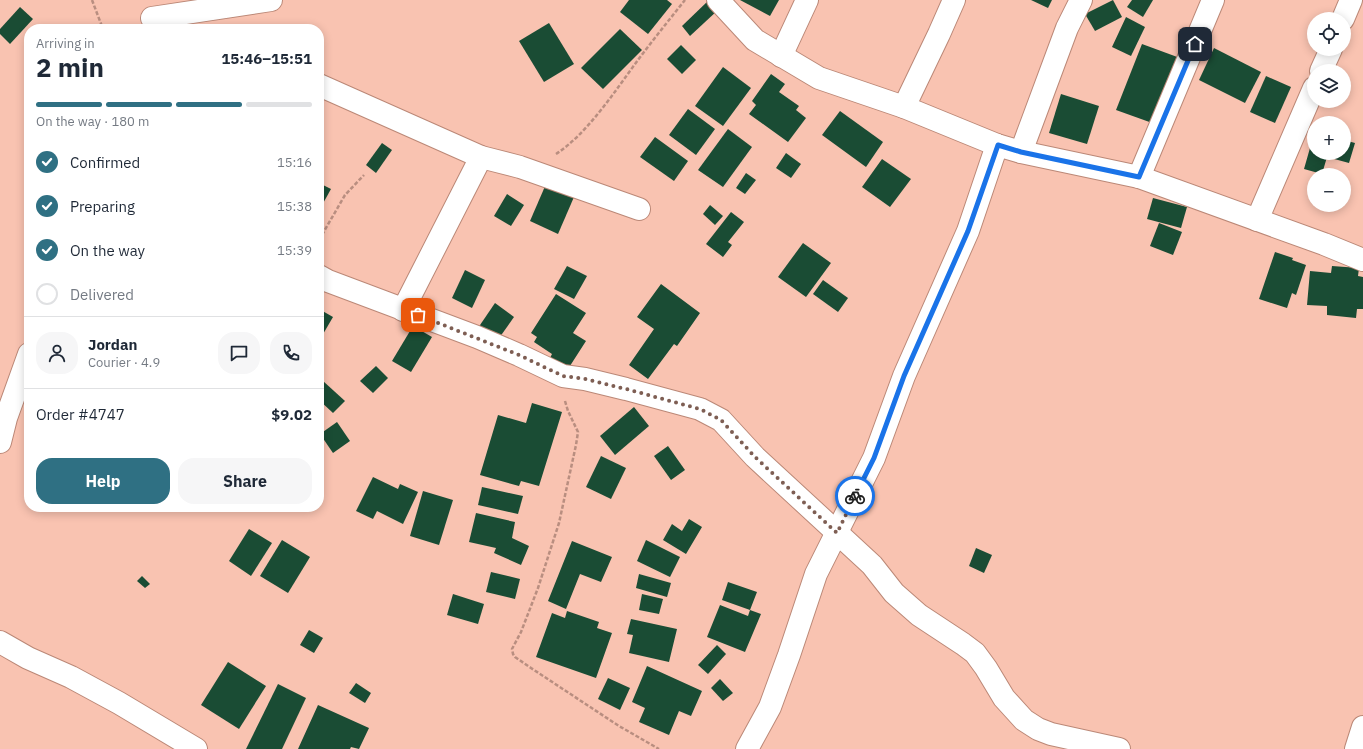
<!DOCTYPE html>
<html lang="en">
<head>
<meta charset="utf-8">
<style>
  body { margin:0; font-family:"IBM Plex Sans",sans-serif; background:#f6f6f7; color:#1f2937; height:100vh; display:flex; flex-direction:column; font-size:15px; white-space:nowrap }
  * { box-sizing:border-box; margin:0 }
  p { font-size:13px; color:#747a83 }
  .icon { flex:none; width:22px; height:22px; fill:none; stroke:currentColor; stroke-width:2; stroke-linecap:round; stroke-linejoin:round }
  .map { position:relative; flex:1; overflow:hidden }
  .details { position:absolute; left:24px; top:24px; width:300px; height:488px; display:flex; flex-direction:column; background:#fff; border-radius:16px; box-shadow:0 2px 10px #0003 }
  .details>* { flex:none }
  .controls { position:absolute; left:1307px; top:12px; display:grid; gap:8px }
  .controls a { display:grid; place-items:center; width:44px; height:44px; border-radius:50%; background:#fff; box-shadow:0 2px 10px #0003; font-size:20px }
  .pin { position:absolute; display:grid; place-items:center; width:34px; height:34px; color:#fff; margin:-17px; border-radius:8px; box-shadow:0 2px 6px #0006 }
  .courier { position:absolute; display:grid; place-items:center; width:40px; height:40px; margin:-20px; border:3px solid #1a73e8; border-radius:50%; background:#fff; color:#222; box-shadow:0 1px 5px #0007 }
  .summary em { font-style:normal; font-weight:700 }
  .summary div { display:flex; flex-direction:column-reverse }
  .summary { display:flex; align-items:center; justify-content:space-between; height:68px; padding:0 12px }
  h1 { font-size:26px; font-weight:700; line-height:30px }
  .bar { display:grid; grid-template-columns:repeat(4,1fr); gap:6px 4px; align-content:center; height:48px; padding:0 12px }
  .bar i { height:5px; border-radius:3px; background:#e0e1e3 }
  .bar .on { background:#2f7083 }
  .bar p { grid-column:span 4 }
  .line { display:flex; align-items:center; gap:10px; padding:0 12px; border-top:1px solid #e0e1e3 }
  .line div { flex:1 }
  .round { display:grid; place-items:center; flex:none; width:42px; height:42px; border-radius:16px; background:#f6f6f7 }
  ol { padding:0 12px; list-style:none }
  li { display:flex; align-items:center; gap:12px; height:44px }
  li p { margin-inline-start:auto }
  li .icon { padding:4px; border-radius:50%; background:#2f7083; color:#fff; stroke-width:4 }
  li:last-child { color:#747a83 }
  li i { width:22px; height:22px; border:2px solid #e0e1e3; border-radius:50% }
  .cta { display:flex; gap:8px; margin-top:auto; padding:8px 12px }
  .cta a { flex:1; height:46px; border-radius:16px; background:#2f7083; color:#fff; font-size:16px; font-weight:700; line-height:46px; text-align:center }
  .cta a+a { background:#f6f6f7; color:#1f2937 }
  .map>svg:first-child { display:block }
  .building { fill:#1a4c34 }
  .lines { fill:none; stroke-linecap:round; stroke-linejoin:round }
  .minor-casing { stroke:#b87; stroke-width:24 }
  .path { stroke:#b98e80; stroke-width:2.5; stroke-dasharray:4 2; stroke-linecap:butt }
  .minor { stroke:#fff; stroke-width:22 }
  .done { stroke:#7e5e53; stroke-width:4; stroke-dasharray:0 7.2 }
  .route { stroke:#1a73e8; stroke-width:5 }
</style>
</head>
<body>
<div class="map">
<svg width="1363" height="749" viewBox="0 0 1363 749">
  <rect width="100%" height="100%" fill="#f9c3b1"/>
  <!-- building -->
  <g class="building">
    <path d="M629 0H667L672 4 648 34 620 12Z"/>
    <path d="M709 0 718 10 690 36 682 26Z"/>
    <path d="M740 0H779L770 16Z"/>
    <path d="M1031 0H1052L1048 8Z"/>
    <path d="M1113 0 1122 17 1095 31 1085 14Z"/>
    <path d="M1132 0H1153L1143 17 1127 7Z"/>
    <path d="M20 7 33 19 10 44 0 34V29Z"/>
    <path d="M1126 17 1145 27 1131 56 1112 47Z"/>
    <path d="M549 23 574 64 544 82 519 41Z"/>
    <path d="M620 29 642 50 603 89 581 68Z"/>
    <path d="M1142 44 1180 58 1155 124 1116 110Z"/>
    <path d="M681 45 696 60 682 74 667 59Z"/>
    <path d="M1214 48 1261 72 1245 103 1199 80Z"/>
    <path d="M723 67 751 88 723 126 695 106Z"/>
    <path d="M771 74 785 84 779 92 799 106 796 110 806 118 788 142 749 114 756 105 752 101Z"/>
    <path d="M1266 76 1291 87 1275 123 1250 112Z"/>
    <path d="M1061 94 1099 106 1087 144 1049 133Z"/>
    <path d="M688 109 715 129 696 155 669 135Z"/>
    <path d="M840 111 883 142 866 167 822 135Z"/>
    <path d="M728 129 752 147 723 187 698 170Z"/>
    <path d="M1314 134V153H1344V140L1355 143 1349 163 1327 157 1322 174 1304 169Z"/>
    <path d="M655 137 688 161 674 181 640 157Z"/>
    <path d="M382 143 392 150 376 173 366 165Z"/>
    <path d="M786 153 801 164 791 178 776 168Z"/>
    <path d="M882 159 911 179 890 207 862 187Z"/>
    <path d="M746 173 756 180 745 194 736 188Z"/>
    <path d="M319 183 331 189 321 207 319 206Z"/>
    <path d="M546 184 574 197 558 234 530 221Z"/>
    <path d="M507 194 524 205 511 226 494 216Z"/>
    <path d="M1153 198 1187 207 1181 228 1147 219Z"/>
    <path d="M710 205 723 216 715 225 703 214Z"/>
    <path d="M731 212 744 222 728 242 732 245 723 257 706 244Z"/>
    <path d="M1159 223 1182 232 1173 255 1150 246Z"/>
    <path d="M803 243 831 263 806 297 778 277Z"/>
    <path d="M1275 252 1293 258 1292 260 1306 265 1296 295 1292 293 1287 308 1259 299Z"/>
    <path d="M567 266 587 276 574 299 554 289Z"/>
    <path d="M1332 266 1359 268 1358 276 1363 277V309H1357L1356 318 1327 315V306L1307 305 1310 271 1331 273Z"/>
    <path d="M465 270 485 280 472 308 452 298Z"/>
    <path d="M823 280 848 298 838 312 813 294Z"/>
    <path d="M661 284 700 313 677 346 674 344 648 379 629 365 654 329 637 317Z"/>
    <path d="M556 294 586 313 573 333 586 341 568 369 550 358 552 354 534 342 537 337 531 333Z"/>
    <path d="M495 303 514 317 497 341 478 328Z"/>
    <path d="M319 309 333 317 319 341Z"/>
    <path d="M413 326 432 337 411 372 392 361Z"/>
    <path d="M376 366 388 378 373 393 360 381Z"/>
    <path d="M323 381 345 401 333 413 319 400V385Z"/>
    <path d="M532 403 562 412 539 486 521 481 519 486 480 475 498 415 526 423Z"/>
    <path d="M634 407 649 426 615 455 600 436Z"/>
    <path d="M337 422 350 441 333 453 320 434Z"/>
    <path d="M668 446 685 470 671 480 654 456Z"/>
    <path d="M601 456 626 468 611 499 586 487Z"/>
    <path d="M373 477 398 489 400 484 418 492 403 524 377 511 373 519 356 511Z"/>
    <path d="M482 487 523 496 518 514 478 505Z"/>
    <path d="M423 491 453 500 439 545 410 536Z"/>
    <path d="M476 513 515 522 512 538 529 546 521 565 494 553 496 548 469 542Z"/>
    <path d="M689 519 702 527 686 554 663 540 672 524 682 531Z"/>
    <path d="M249 529 272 543 251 576 229 561Z"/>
    <path d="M282 540 310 557 288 593 260 576Z"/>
    <path d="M646 540 680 557 670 577 637 561Z"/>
    <path d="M572 541 612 557 601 582 580 574 566 609 548 601Z"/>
    <path d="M976 548 992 555 984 573 969 566Z"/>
    <path d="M491 572 520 579 515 599 486 592Z"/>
    <path d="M639 574 671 583 667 597 636 588Z"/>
    <path d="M142 576 150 584 145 588 137 581Z"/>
    <path d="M728 582 757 592 750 610 761 614 745 652 707 637 720 605 748 616 750 610 722 600Z"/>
    <path d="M453 594 484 604 478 624 447 615Z"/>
    <path d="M642 594 663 599 659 614 639 610Z"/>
    <path d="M567 611 599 622 597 628 612 633 596 678 536 657 552 613 565 618Z"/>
    <path d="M631 619 677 629 669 662 629 653 633 635 627 634Z"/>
    <path d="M309 630 323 638 314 653 300 645Z"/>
    <path d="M717 645 726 654 708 674 698 665Z"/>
    <path d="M228 662 266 686 239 729 201 705Z"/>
    <path d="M647 666 702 691 691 716 679 711 669 735 639 722 645 708 632 702Z"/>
    <path d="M608 678 630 688 620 710 598 699Z"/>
    <path d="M720 679 733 693 723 701 711 688Z"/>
    <path d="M356 683 371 693 365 703 349 693Z"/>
    <path d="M278 684 306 698 282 749H246Z"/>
    <path d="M318 705 369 728 359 749 351 747 350 749H298Z"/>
  </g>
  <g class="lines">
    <defs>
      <g id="minor">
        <path d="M718 0 755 40 819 78 904 107 997 145 1021 152 1139 177 1324 244 1363 260"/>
        <path d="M152 18 271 0"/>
        <path d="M1343 19 1351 0"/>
        <path d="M781 56 807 0"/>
        <path d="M1321 71 1331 49"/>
        <path d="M319 85 481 157 520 167 639 209"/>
        <path d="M904 107 939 34 954 0"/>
        <path d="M1021 152 1067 28 1081 0"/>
        <path d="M1139 177 1213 0"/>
        <path d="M1257 220 1314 88"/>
        <path d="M319 276 328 281 477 337 519 355 563 376 585 379 626 389 700 409 721 420 755 457 872 565 894 593 919 615 963 644 975 653 986 668 1004 698 1024 720 1038 729 1051 734 1119 749"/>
        <path d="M403 310 481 157"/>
        <path d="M0 442 6 418 29 354"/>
        <path d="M0 642 28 658 71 677 119 703 196 749"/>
        <path d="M747 749 770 707 789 655 816 574 874 458 904 376 968 231 997 145"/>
        <path d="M1356 749 1363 727"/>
      </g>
    </defs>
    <!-- minor casing -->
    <use href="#minor" class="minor-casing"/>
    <!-- path -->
    <g class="path">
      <path d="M92 0 103 29"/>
      <path d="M556 154C588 133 615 91 638 60 653 40 669 20 685 0"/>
      <path d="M319 240 345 195 364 175"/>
      <path d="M565 401 568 411 578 432 576 445 559 523 538 588 521 632 512 649 513 654 515 657 531 668 619 726 659 749"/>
    </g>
    <!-- minor -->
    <use href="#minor" class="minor"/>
  </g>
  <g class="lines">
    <!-- done -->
    <path class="done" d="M418 315 519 355 563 376 585 379 626 389 700 409 721 420 755 457 837 533 855 496"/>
    <!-- route -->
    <path class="route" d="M855 496 874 458 904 376 968 231 998 145 1021 152 1139 177 1195 44"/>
  </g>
</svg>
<div class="controls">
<a><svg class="icon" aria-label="locate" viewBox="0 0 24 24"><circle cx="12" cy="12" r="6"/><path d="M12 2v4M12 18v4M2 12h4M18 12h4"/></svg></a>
<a><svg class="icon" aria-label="layers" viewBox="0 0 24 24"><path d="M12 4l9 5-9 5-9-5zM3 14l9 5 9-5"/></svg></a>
<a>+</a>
<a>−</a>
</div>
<div class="pin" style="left:418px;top:315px;background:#ea580c"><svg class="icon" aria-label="bag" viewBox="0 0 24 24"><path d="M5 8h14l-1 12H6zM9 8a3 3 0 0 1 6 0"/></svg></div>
<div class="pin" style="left:1195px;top:44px;background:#1f2937"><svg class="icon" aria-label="home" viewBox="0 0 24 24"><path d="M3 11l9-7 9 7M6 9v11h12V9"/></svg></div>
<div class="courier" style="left:855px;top:496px"><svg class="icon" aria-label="bike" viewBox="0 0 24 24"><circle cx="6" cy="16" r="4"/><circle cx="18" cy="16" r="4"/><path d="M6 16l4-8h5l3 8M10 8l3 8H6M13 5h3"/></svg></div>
<section class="details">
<div class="summary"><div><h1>2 min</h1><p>Arriving in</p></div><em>15:46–15:51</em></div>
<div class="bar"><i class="on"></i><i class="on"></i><i class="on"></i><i></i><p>On the way · 180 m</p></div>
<ol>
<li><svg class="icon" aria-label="check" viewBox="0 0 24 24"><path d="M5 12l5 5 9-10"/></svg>Confirmed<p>15:16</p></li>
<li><svg class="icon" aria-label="check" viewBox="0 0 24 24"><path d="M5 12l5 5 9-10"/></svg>Preparing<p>15:38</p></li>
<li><svg class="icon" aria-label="check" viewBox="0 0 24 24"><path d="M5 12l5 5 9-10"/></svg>On the way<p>15:39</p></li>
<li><i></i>Delivered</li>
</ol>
<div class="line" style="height:72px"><a class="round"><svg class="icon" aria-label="person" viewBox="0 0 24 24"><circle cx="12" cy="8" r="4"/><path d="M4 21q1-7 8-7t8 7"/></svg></a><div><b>Jordan</b><p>Courier · 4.9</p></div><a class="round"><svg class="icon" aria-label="chat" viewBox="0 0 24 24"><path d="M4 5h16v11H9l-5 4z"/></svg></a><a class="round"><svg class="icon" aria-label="phone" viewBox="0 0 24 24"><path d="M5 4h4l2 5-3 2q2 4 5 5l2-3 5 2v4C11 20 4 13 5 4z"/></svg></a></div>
<div class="line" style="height:52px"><div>Order #4747</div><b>$9.02</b></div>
<div class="cta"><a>Help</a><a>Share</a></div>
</section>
</div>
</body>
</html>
